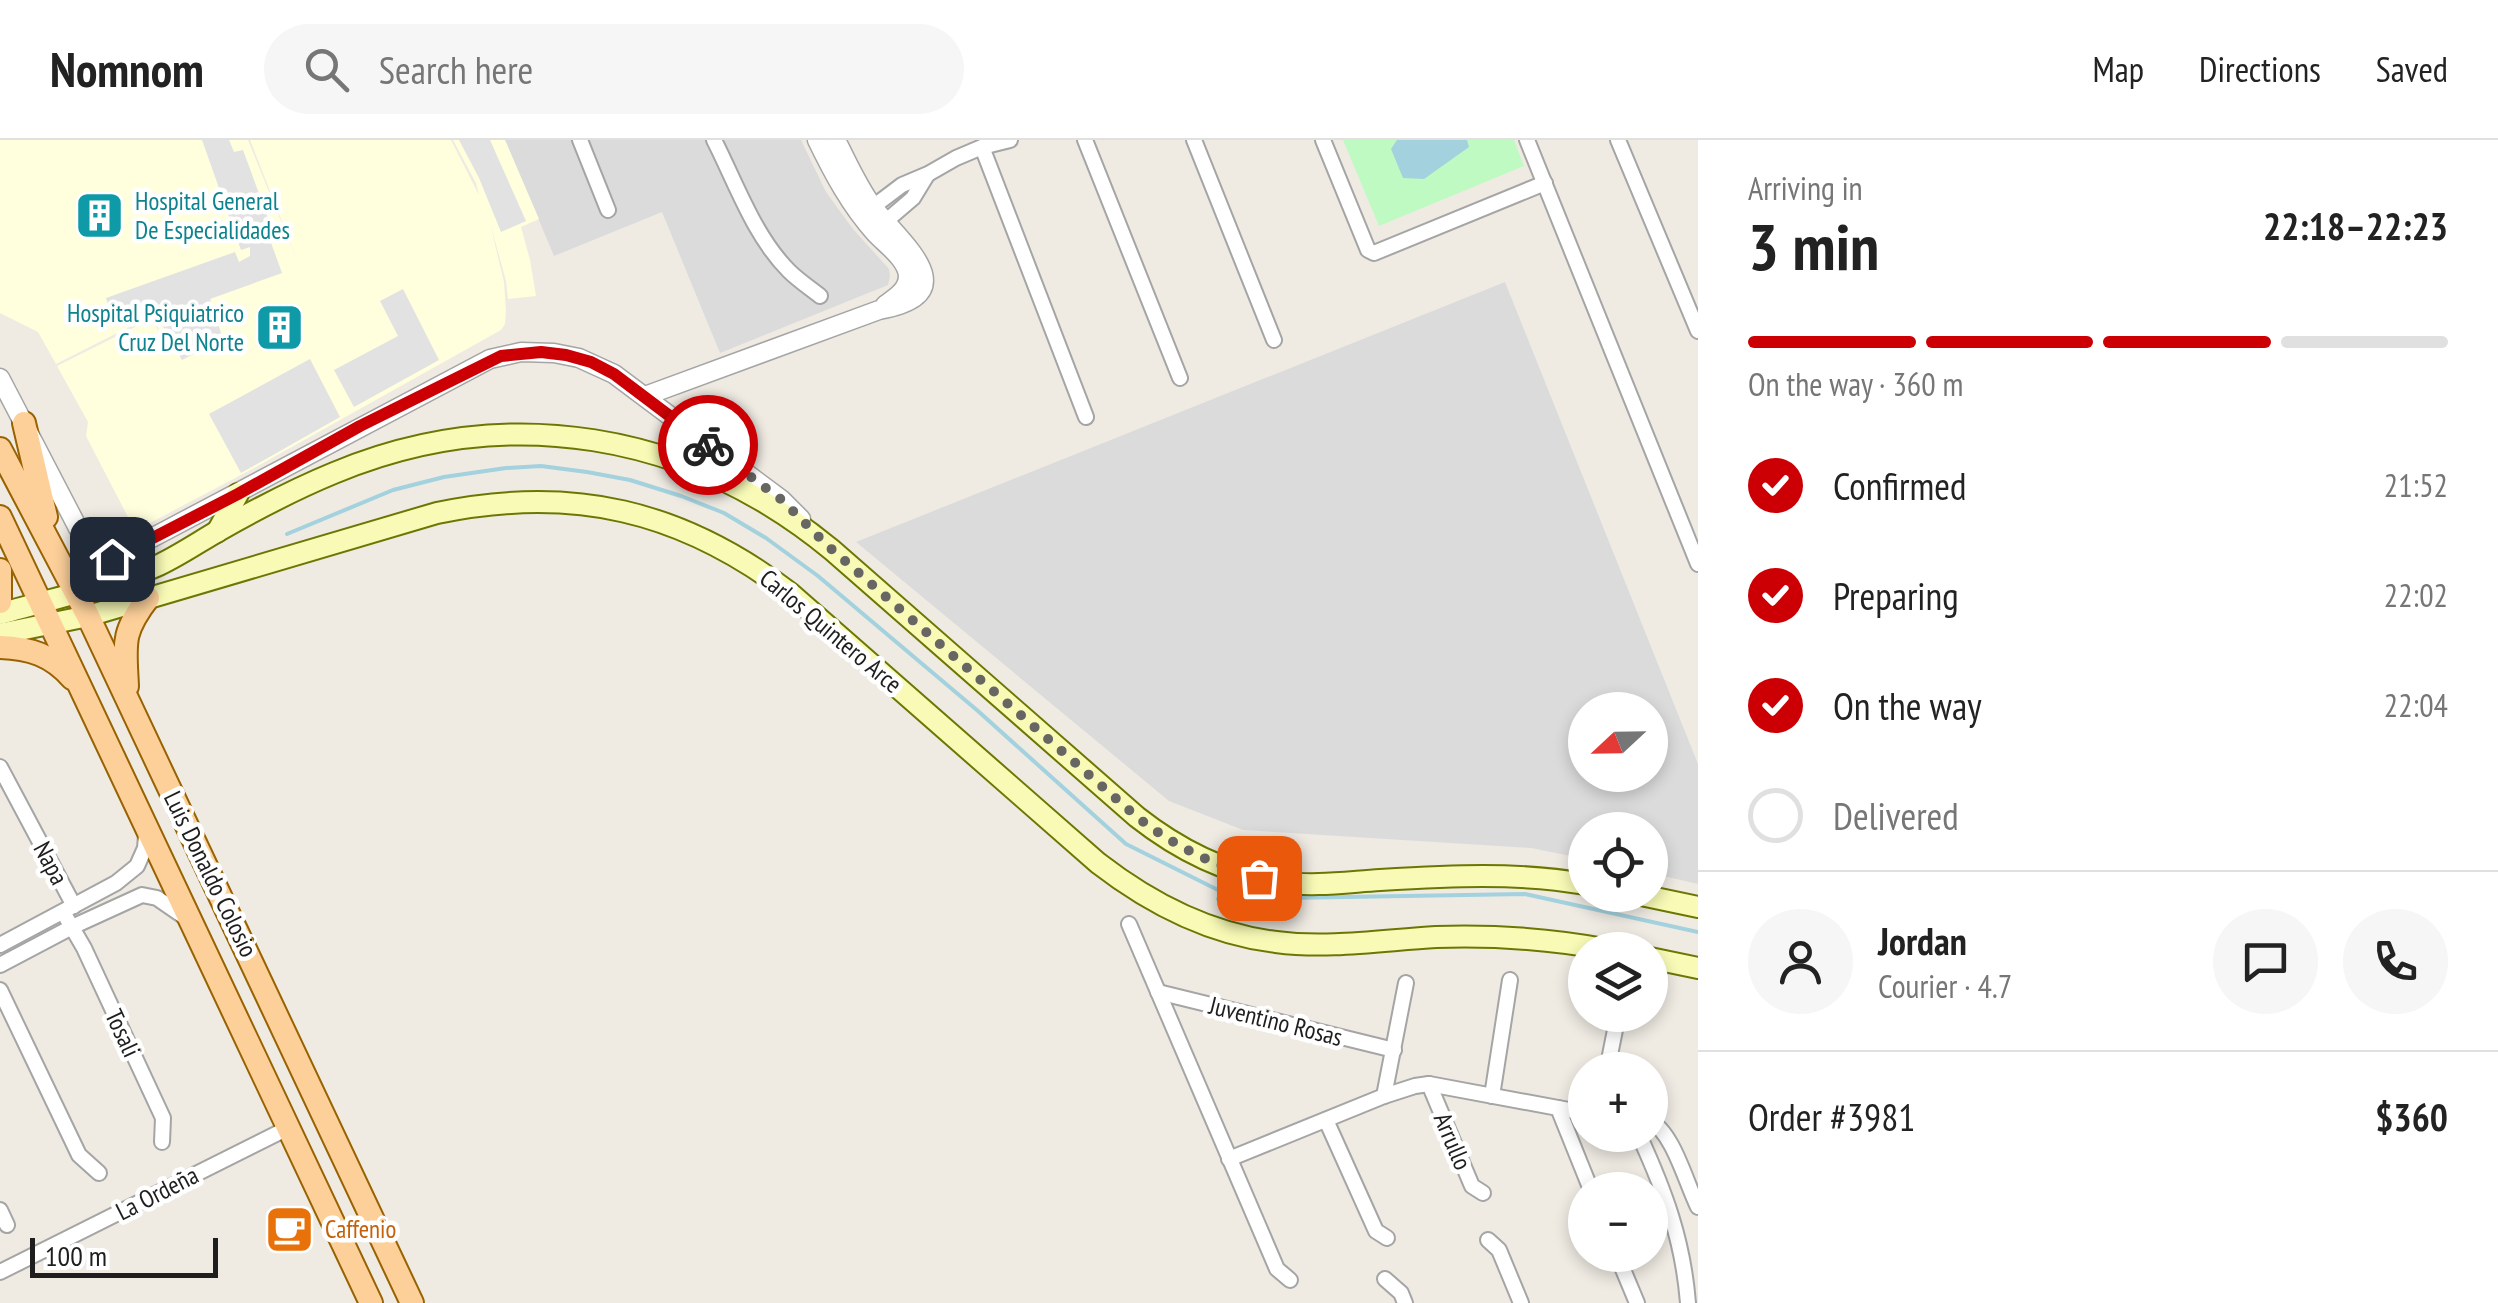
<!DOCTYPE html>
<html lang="en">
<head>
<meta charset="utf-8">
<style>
  body { margin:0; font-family:"PT Sans Narrow",sans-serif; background:#f6f6f6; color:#222; height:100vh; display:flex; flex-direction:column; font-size:38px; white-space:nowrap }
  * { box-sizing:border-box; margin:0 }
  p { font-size:32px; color:#767676 }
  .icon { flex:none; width:55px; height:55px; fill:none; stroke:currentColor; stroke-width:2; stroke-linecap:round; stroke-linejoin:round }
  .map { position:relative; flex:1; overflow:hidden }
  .side { display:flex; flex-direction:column; background:#fff; width:800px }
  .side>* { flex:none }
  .needle { width:65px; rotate:248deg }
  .fabs { position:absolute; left:1568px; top:552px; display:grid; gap:20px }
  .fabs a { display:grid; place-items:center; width:100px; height:100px; border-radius:50%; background:#fff; box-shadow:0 5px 15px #0003; font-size:50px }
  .scale { position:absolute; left:30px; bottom:25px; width:188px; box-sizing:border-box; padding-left:10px; border:5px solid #1e1e1e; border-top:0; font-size:28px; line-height:35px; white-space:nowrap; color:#1e1e1e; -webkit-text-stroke:8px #fff; paint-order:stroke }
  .pin { position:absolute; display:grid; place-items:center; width:85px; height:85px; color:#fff; margin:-42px; border-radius:20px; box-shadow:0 5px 15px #0006 }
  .courier { position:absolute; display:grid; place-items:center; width:100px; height:100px; margin:-50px; border:8px solid #cc0004; border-radius:50%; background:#fff; color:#222; box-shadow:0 2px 12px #0007 }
  .headline em { font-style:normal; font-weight:600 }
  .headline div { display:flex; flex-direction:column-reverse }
  .headline { display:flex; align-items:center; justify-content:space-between; height:170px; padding:0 50px }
  h1 { font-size:65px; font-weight:600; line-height:75px }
  .bar { display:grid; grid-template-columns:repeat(4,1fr); gap:15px 10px; align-content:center; height:120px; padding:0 50px }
  .bar i { height:12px; border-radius:8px; background:#e0e0e0 }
  .bar .selected { background:#cc0004 }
  .bar p { grid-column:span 4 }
  .line { display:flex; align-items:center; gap:25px; padding:0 50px; border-top:2px solid #e0e0e0 }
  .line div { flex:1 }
  .round { display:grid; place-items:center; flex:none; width:105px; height:105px; border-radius:52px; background:#f6f6f6 }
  ol { padding:0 50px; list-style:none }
  li { display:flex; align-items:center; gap:30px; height:110px }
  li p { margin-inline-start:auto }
  li .icon { padding:10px; border-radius:50%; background:#cc0004; color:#fff; stroke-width:4 }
  li:last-child { color:#767676 }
  li i { width:55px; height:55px; border:5px solid #e0e0e0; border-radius:50% }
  header { display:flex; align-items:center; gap:60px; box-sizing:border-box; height:140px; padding:0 50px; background:#fff; border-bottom:2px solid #e0e0e0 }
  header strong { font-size:48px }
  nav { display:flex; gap:55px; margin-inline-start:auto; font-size:35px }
  .search { width:700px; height:90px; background:#f6f6f6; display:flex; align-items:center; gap:25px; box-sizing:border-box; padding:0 35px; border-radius:55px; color:#767676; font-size:38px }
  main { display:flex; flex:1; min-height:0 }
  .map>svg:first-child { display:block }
  .residential { fill:#dcdbdb; fill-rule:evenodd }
  .education { fill:#fffedd }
  .park { fill:#bffac3 }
  .parking { fill:#e2e2e2 }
  .water { fill:#a3d1de }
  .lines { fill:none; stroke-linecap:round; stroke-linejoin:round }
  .stream { stroke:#a3d1de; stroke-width:4 }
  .minor-casing { stroke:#a5a5a5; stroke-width:18 }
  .tertiary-casing { stroke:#a5a5a5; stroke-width:21 }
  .secondary-casing { stroke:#6c7703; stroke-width:24 }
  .primary-casing { stroke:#986200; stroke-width:26 }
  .minor { stroke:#fff; stroke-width:14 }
  .tertiary { stroke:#fff; stroke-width:18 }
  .secondary { stroke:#f8fab6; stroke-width:20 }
  .primary { stroke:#fdd09a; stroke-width:22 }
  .done { stroke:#676663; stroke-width:10; stroke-dasharray:0 18 }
  .route { stroke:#cc0004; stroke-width:12 }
  .labels { text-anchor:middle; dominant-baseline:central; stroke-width:9; stroke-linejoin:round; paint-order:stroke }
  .culture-label { font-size:25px; fill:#0d838f; stroke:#fff; text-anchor:start }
  .street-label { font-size:25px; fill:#1e1e1e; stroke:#fff }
  .food-label { font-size:25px; fill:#c56008; stroke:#fff; text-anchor:start }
</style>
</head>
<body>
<header>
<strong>Nomnom</strong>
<div class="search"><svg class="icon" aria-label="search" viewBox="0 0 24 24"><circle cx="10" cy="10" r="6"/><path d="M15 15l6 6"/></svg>Search here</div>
<nav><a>Map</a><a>Directions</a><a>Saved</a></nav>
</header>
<main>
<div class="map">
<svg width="1698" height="1163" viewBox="0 0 1698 1163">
  <rect width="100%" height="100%" fill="#efebe3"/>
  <!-- residential -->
  <g class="residential">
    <path d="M505 0H801L826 52 853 89 889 129 890 136 888 145 720 213 662 72 554 116Z"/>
    <path d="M1505 142 1698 624V744L1650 733V690H1585V719L1531 708 1243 690 1169 661 856 402ZM1585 570H1650V635H1585Z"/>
  </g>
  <!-- education -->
  <path class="education" d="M0 0H248L299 125 250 0H451L479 55 476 43 453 0H505L539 79 521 87 530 120 536 156 508 159 506 141 490 83 504 142 506 171 505 184 501 190 256 327 150 383 130 381 86 296 88 282 57 226 151 179 172 211 151 176 56 224 38 192 0 173Z"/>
  <!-- park -->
  <path class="park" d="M1343 0H1514L1524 26 1379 86Z"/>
  <!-- parking -->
  <g class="parking">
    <path d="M202 0H229L234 12 243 10 275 97 270 100 282 133 210 159 223 199 182 220 153 169 114 182 106 158 235 112 239 122 250 116V107L241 110Z"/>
    <path d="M459 0H490L526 81 501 92 479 38Z"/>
    <path d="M403 149 439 220 354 267 334 230 398 196 380 161Z"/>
    <path d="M310 219 340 277 241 333 209 274Z"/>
  </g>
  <!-- water -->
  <path class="water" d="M1397 0H1467L1469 7 1424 39 1403 38 1391 9Z"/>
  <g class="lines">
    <!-- stream -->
    <g class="stream">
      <path d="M287 394 393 350 444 337 506 328 541 326 587 332 630 340 681 356 724 373 766 398 818 436 978 571 1126 704 1236 759"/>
      <path d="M1218 759 1525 754 1698 792"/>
    </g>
    <defs>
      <g id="minor">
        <path d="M580 0 608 70"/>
        <path d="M714 0C736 43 754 96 789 131 798 140 810 148 820 156"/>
        <path d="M1085 0 1180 238"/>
        <path d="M1194 0 1274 200"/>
        <path d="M1323 0 1368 110 1374 113 1545 43"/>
        <path d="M1527 0 1698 424"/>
        <path d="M1618 0 1698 191"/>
        <path d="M982 7 1086 277"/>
        <path d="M865 73 902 45 928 34 956 18 982 7 1010 0"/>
        <path d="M878 88 913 58 927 35"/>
        <path d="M0 627 74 766"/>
        <path d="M63 772 84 808 163 978 162 1002"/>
        <path d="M1129 784 1277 1129 1290 1140"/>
        <path d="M0 805 116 743 137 726 145 708 146 695"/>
        <path d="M0 825 72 787 142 755 157 758 186 778"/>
        <path d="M0 850 79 1015 99 1033"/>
        <path d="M1158 852 1394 910"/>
        <path d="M1607 930 1618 875"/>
        <path d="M1429 944 1472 1046 1483 1053"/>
        <path d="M1384 956 1406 843"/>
        <path d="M1492 956 1510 840"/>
        <path d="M1558 968 1591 1050"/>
        <path d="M1326 980 1376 1091 1387 1098"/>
        <path d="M1650 981C1673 992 1686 1043 1698 1067"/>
        <path d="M1639 995C1665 1052 1683 1100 1688 1163"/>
        <path d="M1229 1019 1384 956 1415 946 1429 944 1585 973"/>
        <path d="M0 1070 7 1085"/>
        <path d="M1488 1100 1499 1110 1521 1163"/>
        <path d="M1617 1115 1637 1163"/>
        <path d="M0 1132 288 988"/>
        <path d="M1385 1139 1401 1153 1405 1163"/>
      </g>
      <g id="tertiary">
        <path d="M817 0C833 33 850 65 875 93 885 104 907 119 908 136 908 150 895 158 885 165"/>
        <path d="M0 238 91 413 100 420 112 419 490 219 521 212 554 213 579 218 614 234 782 360 801 379"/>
        <path d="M645 256 879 170C968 154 902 104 874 68 858 47 848 23 836 0"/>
      </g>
      <g id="secondary">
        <path d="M688 325 707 319 713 308"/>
        <path d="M217 392 238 354"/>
        <path d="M0 474C53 458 108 448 159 425 180 415 199 402 218 391 255 370 295 349 334 333 506 261 689 292 832 410L1137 677C1179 710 1227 734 1281 742 1313 747 1347 742 1380 740 1448 736 1517 732 1585 744"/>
        <path d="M0 494 88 476 437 373C572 345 681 370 790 453L1098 723C1151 764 1209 794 1276 802 1328 809 1384 800 1436 797 1495 795 1552 799 1610 810"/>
        <path d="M1641 755 1698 767"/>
        <path d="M1650 818 1698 828"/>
      </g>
      <g id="primary">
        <path d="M24 283 46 377"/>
        <path d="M0 309 88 476 412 1163"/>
        <path d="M0 377 371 1163"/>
        <path d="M0 430V462"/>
        <path d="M0 507C30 508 52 515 72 538"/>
        <path d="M127 546C125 504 121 493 148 458"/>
      </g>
    </defs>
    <!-- minor casing -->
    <use href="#minor" class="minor-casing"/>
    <!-- tertiary casing -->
    <use href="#tertiary" class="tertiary-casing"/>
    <!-- secondary casing -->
    <use href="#secondary" class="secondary-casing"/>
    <!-- primary casing -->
    <use href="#primary" class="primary-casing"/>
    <!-- minor -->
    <use href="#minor" class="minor"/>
    <!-- tertiary -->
    <use href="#tertiary" class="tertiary"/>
    <!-- secondary -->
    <use href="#secondary" class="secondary"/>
    <!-- primary -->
    <use href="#primary" class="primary"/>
  </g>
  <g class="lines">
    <!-- done -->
    <path class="done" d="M708 305 782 360 828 406 1137 677C1174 706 1213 725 1259 738"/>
    <!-- route -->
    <path class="route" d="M112 419 238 354 360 286 501 216 541 212 566 215 591 222 614 234 708 305"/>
  </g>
  <!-- icons -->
  <defs>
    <symbol id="building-square" viewBox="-11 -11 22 22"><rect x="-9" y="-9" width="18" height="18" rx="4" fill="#0f9aa8" stroke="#fff"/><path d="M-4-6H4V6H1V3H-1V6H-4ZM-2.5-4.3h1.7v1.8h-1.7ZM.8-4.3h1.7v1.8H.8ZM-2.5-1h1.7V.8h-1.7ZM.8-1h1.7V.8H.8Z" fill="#fff"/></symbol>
    <symbol id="cafe-square" viewBox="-11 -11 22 22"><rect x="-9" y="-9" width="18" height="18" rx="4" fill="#e8710a" stroke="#fff"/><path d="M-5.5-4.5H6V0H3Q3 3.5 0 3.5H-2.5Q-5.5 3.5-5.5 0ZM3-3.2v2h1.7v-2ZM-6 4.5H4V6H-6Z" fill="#fff"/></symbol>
  </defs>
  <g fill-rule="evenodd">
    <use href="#building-square" x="72" y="48" width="55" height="55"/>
    <use href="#building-square" x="252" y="160" width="55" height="55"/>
    <use href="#cafe-square" x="262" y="1062" width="55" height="55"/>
  </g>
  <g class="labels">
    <!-- culture labels -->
    <g class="culture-label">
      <text x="135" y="61">Hospital General<tspan x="135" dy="29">De Especialidades</tspan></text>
      <text x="244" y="173" text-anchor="end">Hospital Psiquiatrico<tspan x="244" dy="29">Cruz Del Norte</tspan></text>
    </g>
    <!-- street labels -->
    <g class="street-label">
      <text transform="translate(831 491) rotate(40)">Carlos Quintero Arce</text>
      <text transform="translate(51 723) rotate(62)">Napa</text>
      <text transform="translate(211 734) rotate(64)">Luis Donaldo Colosio</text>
      <text transform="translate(1276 881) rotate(14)">Juventino Rosas</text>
      <text transform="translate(123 893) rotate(65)">Tosali</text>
      <text transform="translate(1453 1001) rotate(67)">Arrullo</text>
      <text transform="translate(157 1053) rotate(-27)">La Ordeña</text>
    </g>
    <!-- food labels -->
    <g class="food-label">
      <text x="325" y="1089">Caffenio</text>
    </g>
  </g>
</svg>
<div class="fabs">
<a><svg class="needle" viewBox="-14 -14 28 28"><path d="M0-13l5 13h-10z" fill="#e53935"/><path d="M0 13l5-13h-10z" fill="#767676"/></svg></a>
<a><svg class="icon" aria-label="locate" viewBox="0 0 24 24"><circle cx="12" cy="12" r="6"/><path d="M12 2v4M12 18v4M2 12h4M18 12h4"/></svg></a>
<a><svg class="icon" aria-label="layers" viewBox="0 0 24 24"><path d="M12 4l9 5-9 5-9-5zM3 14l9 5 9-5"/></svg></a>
<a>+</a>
<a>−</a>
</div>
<div class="scale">100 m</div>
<div class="pin" style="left:1259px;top:738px;background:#ea580c"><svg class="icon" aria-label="bag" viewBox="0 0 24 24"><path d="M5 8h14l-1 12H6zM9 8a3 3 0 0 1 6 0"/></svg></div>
<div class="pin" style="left:112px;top:419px;background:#1f2937"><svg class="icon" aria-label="home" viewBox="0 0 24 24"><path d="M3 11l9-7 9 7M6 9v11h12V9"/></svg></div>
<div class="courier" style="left:708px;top:305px"><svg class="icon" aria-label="bike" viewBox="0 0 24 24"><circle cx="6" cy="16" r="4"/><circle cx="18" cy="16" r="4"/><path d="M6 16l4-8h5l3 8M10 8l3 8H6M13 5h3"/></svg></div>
</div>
<section class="side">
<div class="headline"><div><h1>3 min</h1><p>Arriving in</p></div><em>22:18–22:23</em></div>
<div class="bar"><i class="selected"></i><i class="selected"></i><i class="selected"></i><i></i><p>On the way · 360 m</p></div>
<ol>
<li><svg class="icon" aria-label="check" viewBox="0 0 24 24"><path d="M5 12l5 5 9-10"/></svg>Confirmed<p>21:52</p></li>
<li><svg class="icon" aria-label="check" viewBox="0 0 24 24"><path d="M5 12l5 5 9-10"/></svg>Preparing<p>22:02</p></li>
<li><svg class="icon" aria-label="check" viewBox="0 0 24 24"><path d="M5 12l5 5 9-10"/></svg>On the way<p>22:04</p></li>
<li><i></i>Delivered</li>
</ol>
<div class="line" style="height:180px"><a class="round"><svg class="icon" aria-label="person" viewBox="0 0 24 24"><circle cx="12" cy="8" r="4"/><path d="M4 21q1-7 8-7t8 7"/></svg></a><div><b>Jordan</b><p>Courier · 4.7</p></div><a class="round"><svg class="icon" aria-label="chat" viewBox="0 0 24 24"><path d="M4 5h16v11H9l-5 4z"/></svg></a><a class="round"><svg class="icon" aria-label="phone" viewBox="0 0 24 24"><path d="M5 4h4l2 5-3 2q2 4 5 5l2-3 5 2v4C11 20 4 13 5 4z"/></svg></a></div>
<div class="line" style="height:130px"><div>Order #3981</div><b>$360</b></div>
</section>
</main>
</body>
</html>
